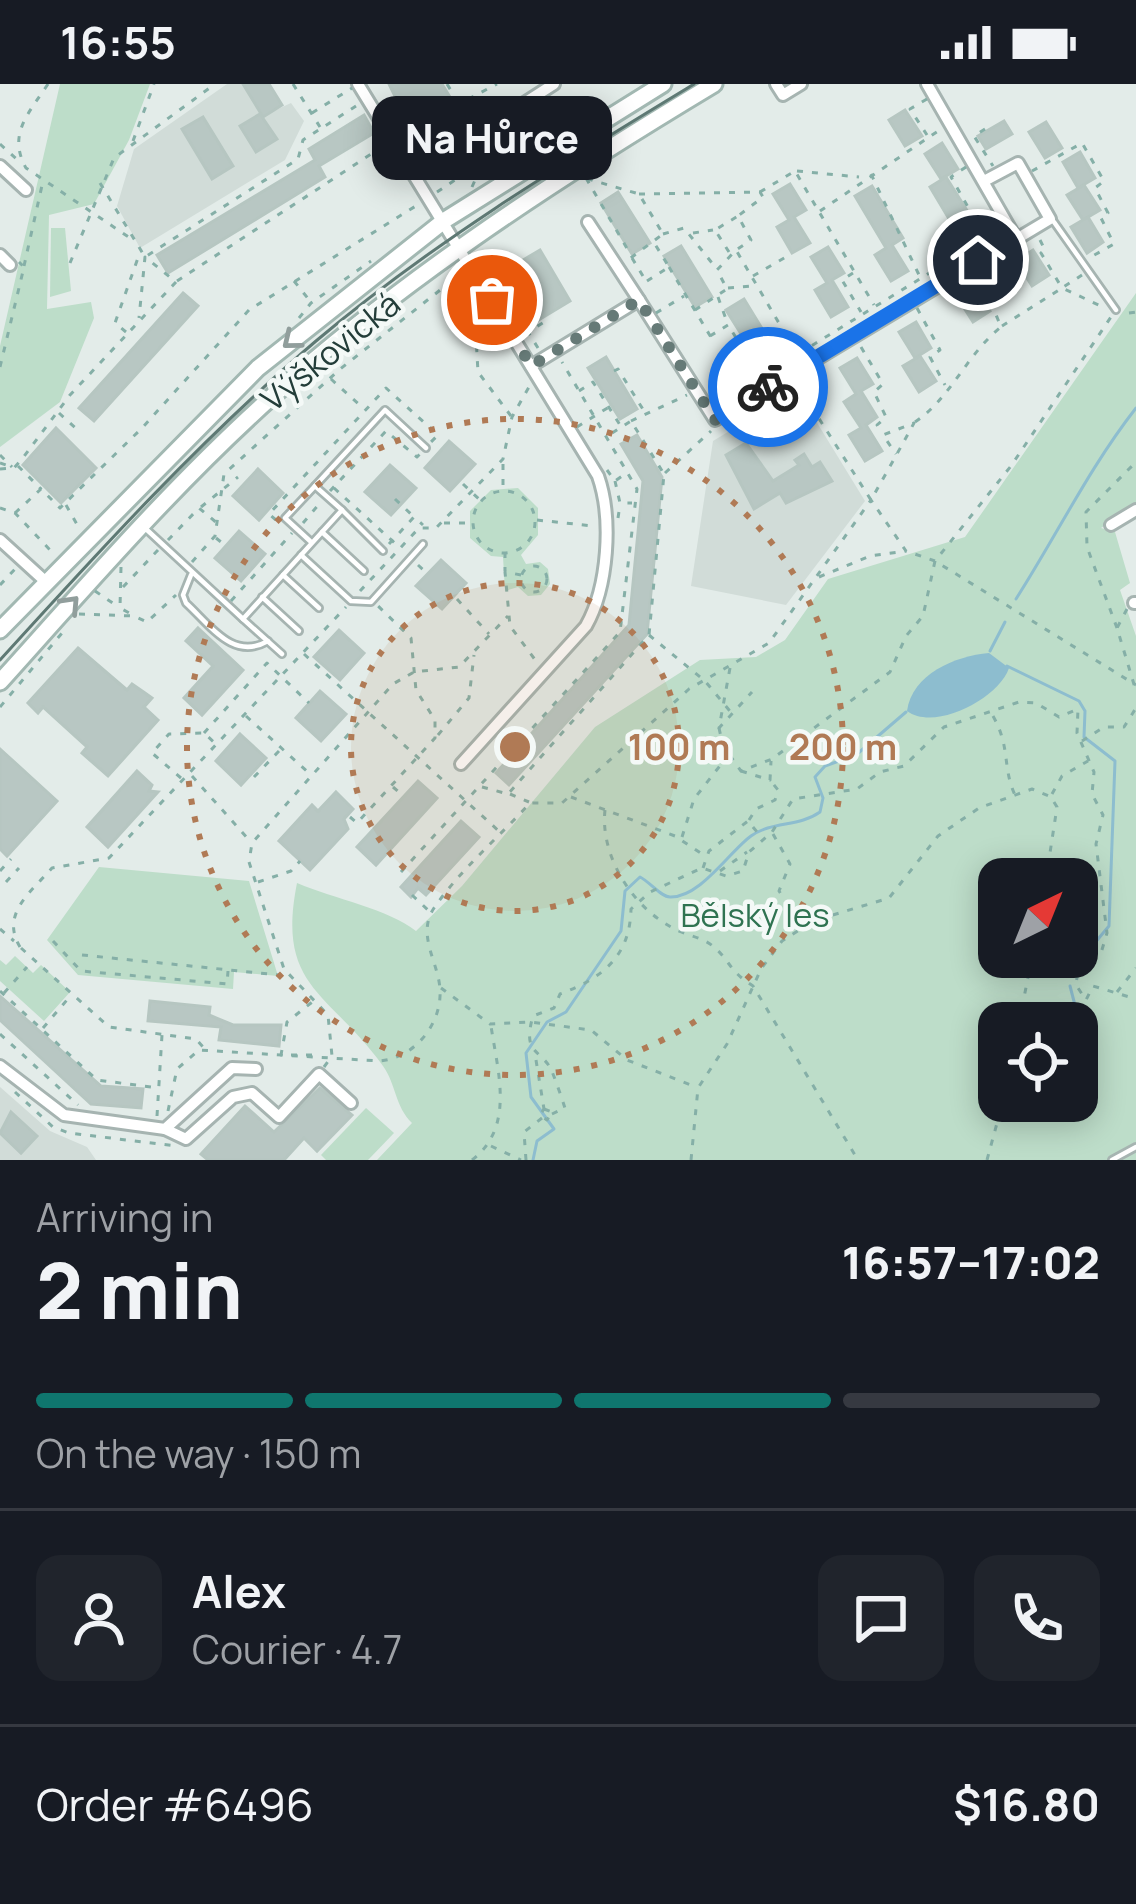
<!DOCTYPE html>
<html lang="en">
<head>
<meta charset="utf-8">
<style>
  body { margin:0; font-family:Manrope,sans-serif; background:#20242c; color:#f1f3f6; height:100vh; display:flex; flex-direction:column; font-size:45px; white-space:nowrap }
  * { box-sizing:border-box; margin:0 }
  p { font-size:39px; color:#9ea1a6 }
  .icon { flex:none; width:66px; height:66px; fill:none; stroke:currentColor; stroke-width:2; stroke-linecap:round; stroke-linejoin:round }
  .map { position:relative; height:1076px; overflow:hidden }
  .side { display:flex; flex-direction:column; background:#171b24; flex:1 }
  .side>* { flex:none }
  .needle { width:78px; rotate:43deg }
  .fabs { position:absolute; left:978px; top:774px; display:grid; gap:24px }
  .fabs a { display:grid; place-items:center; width:120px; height:120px; border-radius:24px; background:#171b24; box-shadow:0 6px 30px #0003; font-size:60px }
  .pin { position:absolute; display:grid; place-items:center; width:102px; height:102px; color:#fff; margin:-51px; border:6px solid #fff; border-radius:50%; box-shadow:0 3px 12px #0007 }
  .courier { position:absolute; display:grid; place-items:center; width:120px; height:120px; margin:-60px; border:9px solid #1a73e8; border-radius:50%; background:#fff; color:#222; box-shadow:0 3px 15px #0007 }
  .bubble { position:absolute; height:84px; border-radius:24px; background:#171b24; box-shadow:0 6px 30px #0003; font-size:39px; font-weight:800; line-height:84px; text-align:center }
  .overview em { font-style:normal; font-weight:800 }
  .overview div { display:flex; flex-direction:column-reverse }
  .overview { display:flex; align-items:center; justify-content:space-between; height:204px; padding:0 36px }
  h1 { font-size:78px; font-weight:800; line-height:90px }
  .bar { display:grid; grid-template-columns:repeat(4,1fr); gap:18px 12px; align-content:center; height:144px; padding:0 36px }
  .bar i { height:15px; border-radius:9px; background:#363941 }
  .bar .current { background:#0f766e }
  .bar p { grid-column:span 4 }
  .line { display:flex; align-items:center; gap:30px; padding:0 36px; border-top:3px solid #363941 }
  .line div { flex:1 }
  .round { display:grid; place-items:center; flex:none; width:126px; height:126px; border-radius:24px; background:#20242c }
  .status { display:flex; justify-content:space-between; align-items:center; height:84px; padding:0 60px; background:#171b24; direction:ltr }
  .status svg { height:33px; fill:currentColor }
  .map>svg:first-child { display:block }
  .built { fill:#d1dcd8 }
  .green { fill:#bdddc9; fill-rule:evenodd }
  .water { fill:#8dbdcf }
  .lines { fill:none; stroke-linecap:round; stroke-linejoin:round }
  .stream { stroke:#8dbdcf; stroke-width:3 }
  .building { fill:#b8c7c3; stroke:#b6c6c1; stroke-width:3 }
  .lane-casing { stroke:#a6b4b1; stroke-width:10 }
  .street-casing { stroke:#a6b4b1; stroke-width:16 }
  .secondary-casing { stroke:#a2b8b2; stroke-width:21 }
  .path { stroke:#85afa7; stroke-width:3; stroke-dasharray:6 9; stroke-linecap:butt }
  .lane { stroke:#fff; stroke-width:4.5 }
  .street { stroke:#fff; stroke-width:10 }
  .secondary { stroke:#fff; stroke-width:15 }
  .tram { stroke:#5e7974; stroke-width:3 }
  .oneway { stroke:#919e9c }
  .done { stroke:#667a77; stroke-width:12; stroke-dasharray:0 21.6 }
  .route { stroke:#1a73e8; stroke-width:15 }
  .ring { fill:none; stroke:#b07a55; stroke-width:6; stroke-dasharray:6 12 }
  .labels { text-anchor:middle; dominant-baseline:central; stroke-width:9; stroke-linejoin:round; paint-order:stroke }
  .street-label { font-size:33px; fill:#233d39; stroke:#f4f9f7 }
  .park-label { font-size:33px; fill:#2f7351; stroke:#f4f9f7 }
  .centre { fill:#b07a55; stroke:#f4f9f7; stroke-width:6 }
  .ring-label { font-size:36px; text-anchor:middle; font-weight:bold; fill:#b07a55; stroke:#f4f9f7; stroke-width:9; stroke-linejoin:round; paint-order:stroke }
</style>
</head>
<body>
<div class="status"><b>16:55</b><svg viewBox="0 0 49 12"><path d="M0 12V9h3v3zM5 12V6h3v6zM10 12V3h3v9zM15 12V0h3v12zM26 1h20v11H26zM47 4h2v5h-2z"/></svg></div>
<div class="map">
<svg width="1136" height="1076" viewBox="0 0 1136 1076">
  <rect width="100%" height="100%" fill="#e3ece9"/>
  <!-- built -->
  <g class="built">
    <path d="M227 0H244L265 31 291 19 304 37 285 76 140 164 117 122 134 65Z"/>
    <path d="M797 306 865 417 786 521 691 502 713 357Z"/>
    <path d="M0 1003 50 1047 87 1063 96 1076H0Z"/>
  </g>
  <!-- green -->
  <g class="green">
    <path d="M60 0H150L129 56 94 120 49 131 47 225 91 218 94 234 60 318 0 363V262Z"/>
    <path d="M51 144H65L71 207 50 213Z"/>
    <path d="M1136 209V421L1101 444 1115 448 1130 499 1120 506 1136 552V1076H377L412 1039C395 1023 396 1000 383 982 329 907 276 904 297 799 335 815 388 825 416 847L462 802 595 643 700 576 756 573 785 556 828 495 965 453ZM999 795H1077V873H999ZM999 939H1077V1017H999Z"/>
    <path d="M518 404 538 424V451L521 471 526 480 540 478 548 485 550 500 541 511 528 512 518 503 505 507 503 473 491 472 470 454V427L491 406Z"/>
    <path d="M99 783 249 797 278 892 234 888 233 905 78 891 47 856Z"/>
    <path d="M15 872 33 889 41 881 70 908 44 937 0 897V876L6 881Z"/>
    <path d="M366 1024 394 1049 368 1076H326L321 1071Z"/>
  </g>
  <!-- water -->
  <path class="water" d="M989 569 1009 584C999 614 935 648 907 627 912 590 955 572 989 569Z"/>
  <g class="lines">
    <!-- stream -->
    <g class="stream">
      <path d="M1016 515C1057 451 1089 384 1136 324"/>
      <path d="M990 567 1005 538"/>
      <path d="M1007 582 1079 617 1085 627 1084 653 1115 677 1109 842 1072 886"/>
      <path d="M1070 902 1077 929"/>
      <path d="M533 1076 537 1057 554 1045 531 1013 526 969 547 938 566 928 621 847 625 807 640 793C650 798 661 813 670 813 700 814 729 768 751 752 772 737 799 743 820 728L823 714 815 693 825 682 856 671 906 628"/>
    </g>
  </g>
  <!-- building -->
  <g class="building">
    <path d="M243 0H269L282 21 263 33Z"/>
    <path d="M389 0H442L484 69 447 92 416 35 408 39Z"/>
    <path d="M905 26 922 52 905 62 889 36Z"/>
    <path d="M260 30 277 55 256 68 240 42Z"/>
    <path d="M364 31 374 49 319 82 325 93 168 189 157 171 315 76 309 65Z"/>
    <path d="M203 33 233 82 212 95 182 45Z"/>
    <path d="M1004 37 1012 50 986 65 978 52Z"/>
    <path d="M1046 38 1062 64 1045 74 1029 48Z"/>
    <path d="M942 59 958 85 941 95 925 70Z"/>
    <path d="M1080 68 1095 94 1078 104 1063 78Z"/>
    <path d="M946 93 978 144 961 155 930 103Z"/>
    <path d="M790 100 806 126 794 133 810 159 792 169 777 143 789 136 773 110Z"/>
    <path d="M1084 101 1100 126 1083 136 1067 111Z"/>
    <path d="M872 102 903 154 892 161 908 187 891 197 875 171 886 164 855 112Z"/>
    <path d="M618 108 650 159 632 170 601 119Z"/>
    <path d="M1088 133 1103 158 1087 169 1071 143Z"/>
    <path d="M681 162 712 213 695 223 664 172Z"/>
    <path d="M828 163 844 189 832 196 848 223 831 233 815 206 827 199 811 173Z"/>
    <path d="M540 166 570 217 527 243 496 192Z"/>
    <path d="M1033 166 1049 191 1032 202 1016 177Z"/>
    <path d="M975 202 990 227 973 238 957 213Z"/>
    <path d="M183 209 198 222 94 337 79 324Z"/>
    <path d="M744 215 775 266 758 277 726 226Z"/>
    <path d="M916 238 931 264 915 274 899 248Z"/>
    <path d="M920 272 936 297 919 308 903 282Z"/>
    <path d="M606 273 637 325 620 335 588 284Z"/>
    <path d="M857 274 873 300 861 307 877 333 866 341 882 367 865 377 849 351 861 344 844 318 856 310 840 284Z"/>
    <path d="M56 344 96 384 61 419 23 381Z"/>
    <path d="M637 351 662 393 647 550 509 701 496 689 629 541 643 397 621 360Z"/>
    <path d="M449 357 475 380 450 407 425 384Z"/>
    <path d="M746 359 773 397 799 381 795 376 804 370 812 383 820 378 832 397 786 419 780 409 754 425 726 371Z"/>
    <path d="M390 381 416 404 391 431 365 408Z"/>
    <path d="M258 385 283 409 259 436 233 412Z"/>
    <path d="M239 447 265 470 241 497 215 474Z"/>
    <path d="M441 476 466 499 442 525 416 502Z"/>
    <path d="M198 544 243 586 202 631 184 614 213 582 186 557Z"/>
    <path d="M339 546 364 569 340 596 314 573Z"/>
    <path d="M78 564 127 606 132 600 145 609 152 614 144 623 158 636 108 692 82 669 87 663 43 623 38 629 28 619Z"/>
    <path d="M320 607 346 630 321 657 296 634Z"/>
    <path d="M240 650 266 674 241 701 216 677Z"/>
    <path d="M0 665 57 717 7 772 0 765Z"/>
    <path d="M137 687 152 701 149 707 158 708 108 763 87 743Z"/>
    <path d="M418 697 437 714 376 781 357 763Z"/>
    <path d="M336 708 353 725 344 735 348 745 310 786 279 757 312 721 318 727Z"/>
    <path d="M461 737 479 753 426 811 418 804 411 813 401 803Z"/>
    <path d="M0 912 101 1002 143 1005 141 1024 91 1020 0 936Z"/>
    <path d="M150 917 210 923 209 931 233 941H281L279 962 219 956 221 943 148 937Z"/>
    <path d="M320 1004 352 1031 317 1067 304 1054 284 1076H208L201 1070 245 1022 274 1048Z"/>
    <path d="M11 1028 37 1052 21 1069 0 1049Z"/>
  </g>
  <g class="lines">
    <defs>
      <g id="lane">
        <path d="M1054 138 1116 226"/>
        <path d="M342 426 383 467"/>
        <path d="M146 445 243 535"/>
        <path d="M322 448 364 487"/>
        <path d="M310 457 285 434 315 402"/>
        <path d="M301 471 351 517 371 518 423 460"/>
        <path d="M191 491 183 511 186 519C211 542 233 577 268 557"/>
        <path d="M283 491 319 524"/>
        <path d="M262 513 299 547"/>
        <path d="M282 570 243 535 342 426 315 402 385 326 426 364"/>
        <path d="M1112 1076 1136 1063"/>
      </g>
      <g id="street">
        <path d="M358 0 598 392C613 435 608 503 586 542L461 680"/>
        <path d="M776 0 783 11 801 0"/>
        <path d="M927 0 1015 153"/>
        <path d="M490 41 554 0"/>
        <path d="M0 82 26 106"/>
        <path d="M588 138 639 216"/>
        <path d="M0 171 10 181"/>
        <path d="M531 282 639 216 715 336 1050 135 1018 79 986 96"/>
        <path d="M1111 441 1136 426"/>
        <path d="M0 456 45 497"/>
        <path d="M1134 519H1136"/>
        <path d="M0 982 64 1031 165 1045 232 984 256 985"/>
        <path d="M165 1045 186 1055 233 1013 252 1009 279 1033 319 990 351 1019"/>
      </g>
      <g id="secondary">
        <path d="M0 546 258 284 445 136 663 0"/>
        <path d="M0 598C89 499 177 397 276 309 410 190 561 92 714 0"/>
      </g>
    </defs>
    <!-- lane casing -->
    <use href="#lane" class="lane-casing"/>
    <!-- street casing -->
    <use href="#street" class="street-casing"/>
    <!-- secondary casing -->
    <use href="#secondary" class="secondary-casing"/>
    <!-- path -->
    <g class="path">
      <path d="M48 0C29 29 7 50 26 84L130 154"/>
      <path d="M293 0 320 43"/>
      <path d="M447 0 490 70"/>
      <path d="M927 15 910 25 927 51"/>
      <path d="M455 22 497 0"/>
      <path d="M312 29 352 4"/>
      <path d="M985 45 974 52 993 82"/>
      <path d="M404 50 422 40"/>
      <path d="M133 57 154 0"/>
      <path d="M0 60 21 79"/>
      <path d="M966 83 951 93 985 153"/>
      <path d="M797 87 859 93"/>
      <path d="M1032 87 1082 59 1104 97 1095 104 1108 129 1101 134 1114 160 1089 174"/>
      <path d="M871 90 920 193"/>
      <path d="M586 94 632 173 663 150 639 110 588 95"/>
      <path d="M100 99 145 173 298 75 303 56 356 22"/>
      <path d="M472 103 483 78"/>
      <path d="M437 108 491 72 499 85"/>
      <path d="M760 108 795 87 874 221"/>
      <path d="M639 110 760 108 763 113 738 132"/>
      <path d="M820 127 941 45"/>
      <path d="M693 149 713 146"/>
      <path d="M663 150 684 144 716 184"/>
      <path d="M1040 156 1045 166 1041 169 1062 204 1082 191"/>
      <path d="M729 168 715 146 738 132 751 156 736 166"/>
      <path d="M632 174 646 197"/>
      <path d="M70 179 114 74 215 0"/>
      <path d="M24 182 43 97"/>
      <path d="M669 183 715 260"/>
      <path d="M464 188 449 199 475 236 478 288 511 332"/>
      <path d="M853 189 842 196 861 228"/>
      <path d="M753 192 791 170"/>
      <path d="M177 197 385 61"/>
      <path d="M294 197 310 217"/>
      <path d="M647 197 669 183 653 157"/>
      <path d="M728 204 753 202"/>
      <path d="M718 213 727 238"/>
      <path d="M504 218 527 246"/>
      <path d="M917 224 940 266 930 273 945 301"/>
      <path d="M695 226 727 205 717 186 736 166 796 268"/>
      <path d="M656 229 684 212"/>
      <path d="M1129 229 1136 228"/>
      <path d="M299 234 311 219 371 177"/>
      <path d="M1002 242 1062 204 1103 223"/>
      <path d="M126 248 115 239 139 171"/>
      <path d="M710 252 728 241 761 293 746 302"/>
      <path d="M861 263 883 300 874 308 886 333 877 341 882 349"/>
      <path d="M538 264 528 248 546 237"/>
      <path d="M730 277 742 266"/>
      <path d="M0 283 24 183 19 178"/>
      <path d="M614 287 618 285 644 327"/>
      <path d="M761 293 999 146"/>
      <path d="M331 295 364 325"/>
      <path d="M795 297 871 416C885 391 900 365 914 339L883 351 896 370"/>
      <path d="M579 307 593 298 620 341"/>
      <path d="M59 329 80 348"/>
      <path d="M631 337 687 311"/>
      <path d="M915 338C951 314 966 271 1001 243L979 189"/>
      <path d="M577 343 609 323"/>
      <path d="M0 371 12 383"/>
      <path d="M0 379 12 383"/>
      <path d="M503 380V406"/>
      <path d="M18 382 41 405"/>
      <path d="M0 385 14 384 22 375 70 311 176 198 145 173 139 234"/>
      <path d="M607 386 615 397 625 390"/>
      <path d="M665 389 711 347"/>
      <path d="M615 397 620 419H632"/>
      <path d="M463 400 481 417"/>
      <path d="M334 404 398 462"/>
      <circle cx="504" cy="438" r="31"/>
      <path d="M330 407 386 347 417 373 421 369"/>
      <path d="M395 415 412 431"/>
      <path d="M66 421 79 444"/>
      <path d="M201 423 238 393"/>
      <path d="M0 424 15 429 51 467"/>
      <path d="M15 429 41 405 60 424 142 344 249 226 419 120"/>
      <path d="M618 434 620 421"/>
      <path d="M276 436 269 430 386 304 438 351 431 358"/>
      <path d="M537 436 593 442"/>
      <path d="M303 439 320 419"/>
      <path d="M444 439H473"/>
      <path d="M216 454 226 462"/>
      <path d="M168 456 199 424 217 439"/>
      <path d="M389 460 414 433 423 441"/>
      <path d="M505 468V487"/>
      <path d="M192 478 215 452 224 390 339 286 449 199 442 190"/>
      <path d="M418 481 428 490"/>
      <circle cx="534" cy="495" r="13"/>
      <path d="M121 483 120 524 133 531"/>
      <path d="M521 491 505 488 510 542 536 577"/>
      <path d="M819 493 870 472 906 467"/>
      <path d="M0 501 15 485"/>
      <path d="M123 503 158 466"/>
      <path d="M95 507 117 522"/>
      <path d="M360 507 419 444H436L503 375 512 333 529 303"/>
      <path d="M457 515 489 550"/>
      <path d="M231 517 292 449"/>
      <path d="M1127 525 1117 544 1136 607"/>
      <path d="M79 530 134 532 147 538 176 511"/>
      <path d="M1117 544 1087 463 1086 428 1136 378"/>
      <path d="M649 551 705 597 734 632"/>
      <path d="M304 570 501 749"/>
      <path d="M730 584 719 644 752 608"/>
      <path d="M0 623 62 549"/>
      <path d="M246 632 310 690"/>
      <path d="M993 632C1011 664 1002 683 1015 711"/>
      <path d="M719 644 723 662 741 687 772 675 890 588 906 552 923 532 935 477 1136 601"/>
      <path d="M204 649 267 579 309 619"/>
      <path d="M438 651 469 614 474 571"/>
      <path d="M1082 657 1104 643H1124L1136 624"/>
      <path d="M741 687 770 696 771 677"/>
      <path d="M192 692 250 757"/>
      <path d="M254 693 280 666"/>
      <path d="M181 694 152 669 169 650 204 649 217 661"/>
      <path d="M393 703 401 710"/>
      <path d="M482 703 508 710 649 551 664 390 631 337 606 353"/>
      <path d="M510 710 529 718"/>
      <path d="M1052 710 1062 692 1088 677"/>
      <path d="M571 713 675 752 705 772"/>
      <path d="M605 726C600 771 631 821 671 843 684 851 703 853 714 863 731 878 729 887 753 902L858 1076"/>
      <path d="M350 733 357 739 435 654V636L416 606 411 554 377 521"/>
      <path d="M749 736 756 725 775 716 778 706 770 696"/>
      <path d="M773 750 790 780 779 807 801 840"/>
      <path d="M682 753 694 715 726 674"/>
      <path d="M703 784 709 767 748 737 762 754"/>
      <path d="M0 787 11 775"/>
      <path d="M720 787 747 768"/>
      <path d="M401 788 620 548 637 405 562 278"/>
      <path d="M6 798 19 784"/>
      <path d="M258 798 291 787 300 777"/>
      <path d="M412 811 429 827"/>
      <path d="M0 845 14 857"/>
      <path d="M53 857 81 887 227 900 228 887"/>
      <path d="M20 863C0 830 31 808 52 784L109 774 346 523"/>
      <path d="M21 864 109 943 196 955 204 964"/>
      <path d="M82 871 289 892"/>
      <path d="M441 904 490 940 531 938 591 946 627 976 696 1003"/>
      <path d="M0 907 97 996 159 1004"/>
      <path d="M1117 908 1136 884"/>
      <path d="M4 909 27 883"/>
      <path d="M1019 939 1032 873"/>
      <path d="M43 944 72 910"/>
      <path d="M0 950 78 1021"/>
      <path d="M312 971H281L287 938 316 915"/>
      <path d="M536 976 544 1025"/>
      <path d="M324 983 332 972 328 931 284 885 249 778 252 759 393 600 414 588 459 583 508 532"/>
      <path d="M15 1008 53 1043 69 1049 176 1062"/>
      <path d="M544 1025 552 1028 547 1036 540 1031Z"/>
      <path d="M168 1027 177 985 199 966 379 977C413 975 442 941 440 906 439 879 416 851 434 824 460 786 499 753 530 719H562L689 605 769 559 871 416 906 467 935 477 1011 382 1113 230"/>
      <path d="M552 1030 565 1024C561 1012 556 997 551 985 540 965 522 970 533 932L554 924 560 910C603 894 630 872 631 825L650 808 702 784 726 792 743 787 749 768 772 748 793 715 857 705 880 688 904 682 944 643 1019 618 1036 619 1059 633 1078 625 1077 649 1094 688 1092 710 1103 731 1096 760 1107 849 1101 869 1079 878 1076 901 1086 916 1093 902 1136 915"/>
      <path d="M157 1032 162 951"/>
      <path d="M491 1062 521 1076"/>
      <path d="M472 1076C515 1043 498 989 491 942"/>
      <path d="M526 1076 524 1048 542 1034"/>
      <path d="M691 1076 698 1004 727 960 761 885 782 857 813 837 889 814 938 752 979 724 1032 705 1051 713 1057 723 1046 795"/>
      <path d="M987 1076 1003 1017"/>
    </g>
    <!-- lane -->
    <use href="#lane" class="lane"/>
    <!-- street -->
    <use href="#street" class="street"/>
    <!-- secondary -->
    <use href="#secondary" class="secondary"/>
    <!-- tram -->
    <path class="tram" d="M0 576C100 466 202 354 316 257 433 158 564 79 694 0"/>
  </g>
  <!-- one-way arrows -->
  <defs><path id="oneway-chevron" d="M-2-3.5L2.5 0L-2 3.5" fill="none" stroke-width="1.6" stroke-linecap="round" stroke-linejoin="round" transform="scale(3)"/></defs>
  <g class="oneway">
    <use href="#oneway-chevron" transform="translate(291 257) rotate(141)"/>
    <use href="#oneway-chevron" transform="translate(71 520) rotate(-47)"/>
  </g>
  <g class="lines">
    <!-- done -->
    <path class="done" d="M492 216 531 282 639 216 715 336 768 303"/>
    <!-- route -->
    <path class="route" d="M768 303 978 176"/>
  </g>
  <!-- distance rings -->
  <circle cx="515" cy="663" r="164" fill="#b07a55" fill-opacity=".12"/>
  <g class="ring">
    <circle cx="515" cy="663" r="164"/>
    <circle cx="515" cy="663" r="328"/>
  </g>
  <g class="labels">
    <!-- street labels -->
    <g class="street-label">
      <text transform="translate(330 267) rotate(-39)">Výškovická</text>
    </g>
    <!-- park labels -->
    <g class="park-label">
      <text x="755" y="830">Bělský les</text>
    </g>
  </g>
  <circle cx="515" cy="663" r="18" class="centre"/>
  <g class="ring-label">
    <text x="679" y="676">100 m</text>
    <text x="843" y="676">200 m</text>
  </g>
</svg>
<div class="fabs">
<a><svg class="needle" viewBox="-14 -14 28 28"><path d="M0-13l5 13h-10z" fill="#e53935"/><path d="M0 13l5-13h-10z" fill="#9ea1a6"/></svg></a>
<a><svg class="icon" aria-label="locate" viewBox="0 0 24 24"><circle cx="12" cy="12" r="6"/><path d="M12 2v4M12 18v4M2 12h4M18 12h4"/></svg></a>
</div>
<div class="pin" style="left:492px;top:216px;background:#ea580c"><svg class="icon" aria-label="bag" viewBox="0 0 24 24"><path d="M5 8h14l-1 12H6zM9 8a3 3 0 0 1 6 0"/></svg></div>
<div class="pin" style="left:978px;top:176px;background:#1f2937"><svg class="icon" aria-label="home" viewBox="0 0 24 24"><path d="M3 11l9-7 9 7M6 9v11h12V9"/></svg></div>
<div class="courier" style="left:768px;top:303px"><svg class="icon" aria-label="bike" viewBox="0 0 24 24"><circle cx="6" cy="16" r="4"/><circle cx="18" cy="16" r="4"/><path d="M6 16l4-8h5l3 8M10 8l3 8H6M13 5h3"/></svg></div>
<div class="bubble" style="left:372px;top:12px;width:240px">Na Hůrce</div>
</div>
<section class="side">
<div class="overview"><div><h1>2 min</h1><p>Arriving in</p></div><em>16:57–17:02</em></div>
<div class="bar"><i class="current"></i><i class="current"></i><i class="current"></i><i></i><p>On the way · 150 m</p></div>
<div class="line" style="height:216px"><a class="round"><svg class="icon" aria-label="person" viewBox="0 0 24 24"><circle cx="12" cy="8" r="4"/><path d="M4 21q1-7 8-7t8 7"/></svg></a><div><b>Alex</b><p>Courier · 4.7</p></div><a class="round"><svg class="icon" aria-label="chat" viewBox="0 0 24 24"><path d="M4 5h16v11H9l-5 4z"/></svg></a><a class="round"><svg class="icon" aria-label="phone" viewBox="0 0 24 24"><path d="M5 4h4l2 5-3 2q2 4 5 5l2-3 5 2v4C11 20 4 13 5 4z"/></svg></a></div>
<div class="line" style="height:156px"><div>Order #6496</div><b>$16.80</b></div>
</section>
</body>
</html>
